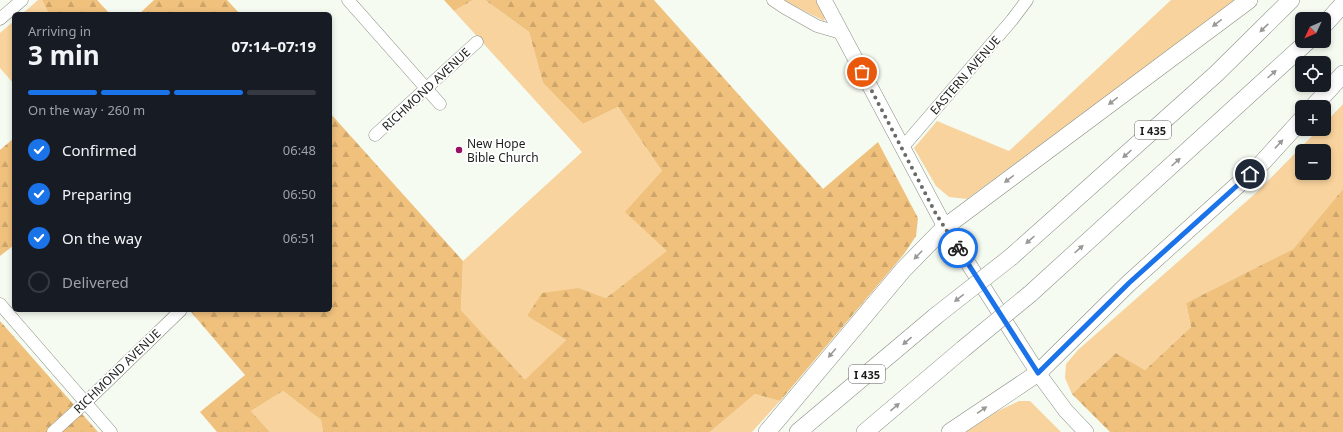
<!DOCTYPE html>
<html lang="en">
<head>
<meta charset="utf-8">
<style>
  body { margin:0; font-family:"Noto Sans",sans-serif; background:#20242c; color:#f1f3f6; height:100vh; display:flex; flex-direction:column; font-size:15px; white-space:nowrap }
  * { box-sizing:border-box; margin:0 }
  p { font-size:13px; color:#9ea1a6 }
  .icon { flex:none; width:22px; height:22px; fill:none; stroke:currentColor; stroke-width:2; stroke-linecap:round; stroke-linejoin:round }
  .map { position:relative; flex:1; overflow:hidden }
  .side { position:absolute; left:12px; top:12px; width:320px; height:300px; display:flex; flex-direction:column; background:#171b24; border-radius:6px; box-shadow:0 2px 6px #0003 }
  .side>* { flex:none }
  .needle { width:26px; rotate:226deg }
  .fabs { position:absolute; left:1295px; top:12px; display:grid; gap:8px }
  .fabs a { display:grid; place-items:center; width:36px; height:36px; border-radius:6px; background:#171b24; box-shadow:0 2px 6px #0003; font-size:20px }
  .pin { position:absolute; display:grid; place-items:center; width:34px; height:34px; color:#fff; margin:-17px; border:2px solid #fff; border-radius:50%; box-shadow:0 1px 4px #0007 }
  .courier { position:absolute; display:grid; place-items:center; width:40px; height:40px; margin:-20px; border:3px solid #1a73e8; border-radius:50%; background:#fff; color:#222; box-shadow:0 1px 5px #0007 }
  .head em { font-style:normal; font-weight:700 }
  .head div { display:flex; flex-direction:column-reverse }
  .head { display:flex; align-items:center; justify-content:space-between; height:68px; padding:0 16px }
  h1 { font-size:26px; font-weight:700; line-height:30px }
  .bar { display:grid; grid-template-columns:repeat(4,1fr); gap:6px 4px; align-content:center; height:48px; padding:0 16px }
  .bar i { height:5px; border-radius:3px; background:#363941 }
  .bar .on { background:#1a73e8 }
  .bar p { grid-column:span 4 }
  ol { padding:0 16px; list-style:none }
  li { display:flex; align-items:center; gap:12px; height:44px }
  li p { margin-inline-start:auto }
  li .icon { padding:4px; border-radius:50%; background:#1a73e8; color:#fff; stroke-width:4 }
  li:last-child { color:#9ea1a6 }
  li i { width:22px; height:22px; border:2px solid #363941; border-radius:50% }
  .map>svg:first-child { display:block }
  .grass { fill:#f8d39d; fill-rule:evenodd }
  .forest { fill:url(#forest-firs) }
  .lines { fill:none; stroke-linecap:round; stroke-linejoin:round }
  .minor-casing { stroke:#878d84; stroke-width:13 }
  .major-casing { stroke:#878d84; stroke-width:16 }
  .highway-casing { stroke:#878d84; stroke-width:18 }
  .minor { stroke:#fff; stroke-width:12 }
  .major { stroke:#fff; stroke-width:15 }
  .highway { stroke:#fff; stroke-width:17 }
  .highway-bridge-casing { stroke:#878d84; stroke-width:18; stroke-linecap:butt }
  .highway-bridge { stroke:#fff; stroke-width:17 }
  .oneway { fill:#999a98 }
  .done { stroke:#686b66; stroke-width:4; stroke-dasharray:0 7.2 }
  .route { stroke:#1a73e8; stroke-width:5 }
  .poi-dot { fill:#970f64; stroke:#fff; stroke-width:1.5 }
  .labels { text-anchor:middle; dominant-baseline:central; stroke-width:3.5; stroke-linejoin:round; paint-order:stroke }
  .shield { fill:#fff; stroke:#60625f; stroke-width:1 }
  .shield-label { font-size:11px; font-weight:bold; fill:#1c1e1b }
  .street-label { font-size:12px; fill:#1c1e1b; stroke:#fff }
  .poi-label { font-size:12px; fill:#1c1e1b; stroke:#fff; text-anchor:start }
</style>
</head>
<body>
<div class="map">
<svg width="1343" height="432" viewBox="0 0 1343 432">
  <defs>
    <pattern id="forest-firs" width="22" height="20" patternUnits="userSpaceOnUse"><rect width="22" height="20" fill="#f0c17d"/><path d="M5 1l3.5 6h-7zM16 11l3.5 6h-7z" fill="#cda56b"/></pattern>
  </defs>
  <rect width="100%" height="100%" fill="#f5fbf1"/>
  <!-- grass -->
  <g class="grass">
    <path d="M38 0H42L49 14H22Z"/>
    <path d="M473 0H485L529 32 543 83 583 124 618 107 662 171 668 251 606 298 579 288 527 316 566 340 525 381 461 310 463 261 582 152 454 11Z"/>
    <path d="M783 0H818L826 14 824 21Z"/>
    <path d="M1171 0H1236L967 199 949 197 936 186 914 148 937 121 1009 151Z"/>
    <path d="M14 21V84L0 68V33Z"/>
    <path d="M1343 104V189L1293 249 1186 303 1191 327 1145 370 1116 353 1072 394 1065 378 1066 364 1078 350 1257 192 1319 129H1324V124ZM1302 151H1324V173H1302Z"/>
    <path d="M283 391 321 420 323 432H270L251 411Z"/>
    <path d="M755 394 780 401 752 432H710Z"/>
    <path d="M1019 401H1030L1061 432H966L996 412Z"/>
  </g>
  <!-- forest -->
  <g class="forest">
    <path d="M42 0H97L110 14H49Z"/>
    <path d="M154 0H227L240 14H139Z"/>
    <path d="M444 0H473L454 11Z"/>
    <path d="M485 0H654L823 189 878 142 918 218 916 236 904 254 780 401 755 394 710 432H323L321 420 283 391 251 411 270 432H217L200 412 245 375 191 312 194 310H330V113L463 261 461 310 525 380 566 340 527 316 542 293 579 288 606 298 667 251 625 212 662 171 618 107 583 124 543 83 529 32Z"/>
    <path d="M14 138V245L0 256V150Z"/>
    <path d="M1343 189V432H1110L1072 394 1116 353 1145 370 1191 327 1186 303 1293 249Z"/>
    <path d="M0 321 98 432H0Z"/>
  </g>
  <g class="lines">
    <defs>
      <g id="minor">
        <path d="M348 0 440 104"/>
        <path d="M773 0 785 8 817 26 841 33"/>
        <path d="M0 19 22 0"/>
        <path d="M375 135 477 42"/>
        <path d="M902 148 1012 20 1027 0"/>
        <path d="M0 304 111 432"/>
        <path d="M53 432 86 402 181 310"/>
      </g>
      <path id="major" d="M824 0 945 227 1038 373 1066 411 1086 432"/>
      <g id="highway">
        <path d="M1324 25 1343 4"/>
        <path d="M1313 107 1343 74"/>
        <path d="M1011 257 1216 74 1291 0"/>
        <path d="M1030 294 1308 41"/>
        <path d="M767 432 903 270 945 227 1249 0"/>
        <path d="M798 432 937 315"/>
        <path d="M865 432 963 349"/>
        <path d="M950 432 1038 373 1129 283 1261 164 1302 119"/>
      </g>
    </defs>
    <!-- minor casing -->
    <use href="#minor" class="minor-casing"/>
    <!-- major casing -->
    <use href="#major" class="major-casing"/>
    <!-- highway casing -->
    <use href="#highway" class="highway-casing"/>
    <!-- minor -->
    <use href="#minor" class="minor"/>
    <!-- major -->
    <use href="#major" class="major"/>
    <!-- highway -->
    <use href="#highway" class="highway"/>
    <defs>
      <g id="highway-bridge">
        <path d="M937 315 1011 257"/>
        <path d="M963 349 1030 294"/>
      </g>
    </defs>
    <!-- highway-bridge casing -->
    <use href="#highway-bridge" class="highway-bridge-casing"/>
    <!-- highway-bridge -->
    <use href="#highway-bridge" class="highway-bridge"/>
  </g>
  <!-- one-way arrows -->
  <defs><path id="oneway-solid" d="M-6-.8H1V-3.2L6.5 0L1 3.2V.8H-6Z"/></defs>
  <g class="oneway">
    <use href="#oneway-solid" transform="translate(1217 23) rotate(143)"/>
    <use href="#oneway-solid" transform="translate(1264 28) rotate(136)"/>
    <use href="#oneway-solid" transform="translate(1272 74) rotate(-42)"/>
    <use href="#oneway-solid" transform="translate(1113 101) rotate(143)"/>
    <use href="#oneway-solid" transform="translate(1279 144) rotate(-47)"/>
    <use href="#oneway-solid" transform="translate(1127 154) rotate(138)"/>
    <use href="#oneway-solid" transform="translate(1176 162) rotate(-42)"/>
    <use href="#oneway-solid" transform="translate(1009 179) rotate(143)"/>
    <use href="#oneway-solid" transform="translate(1030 240) rotate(138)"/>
    <use href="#oneway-solid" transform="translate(1079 249) rotate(-42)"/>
    <use href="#oneway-solid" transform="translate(918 255) rotate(134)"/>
    <use href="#oneway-solid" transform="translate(959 298) rotate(142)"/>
    <use href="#oneway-solid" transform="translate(907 341) rotate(140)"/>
    <use href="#oneway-solid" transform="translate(832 353) rotate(130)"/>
    <use href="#oneway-solid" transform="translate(895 407) rotate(-40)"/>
    <use href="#oneway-solid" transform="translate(982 410) rotate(-34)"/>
  </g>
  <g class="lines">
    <!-- done -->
    <path class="done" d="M862 72 936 214 958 248"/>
    <!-- route -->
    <path class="route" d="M958 248 1038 373 1129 283 1250 174"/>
  </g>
  <!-- markers -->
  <circle class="poi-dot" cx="459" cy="150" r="4"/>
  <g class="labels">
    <!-- shield labels -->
    <g class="shield">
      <rect x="1135" y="121" width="36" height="18" rx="3"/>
      <rect x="849" y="365" width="36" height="18" rx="3"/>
    </g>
    <g class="shield-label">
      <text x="1153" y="130">I 435</text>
      <text x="867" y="374">I 435</text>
    </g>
    <!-- street labels -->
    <g class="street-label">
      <text transform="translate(965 75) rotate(-49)">EASTERN AVENUE</text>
      <text transform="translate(426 89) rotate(-43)">RICHMOND AVENUE</text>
      <text transform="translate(117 371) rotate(-44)">RICHMOND AVENUE</text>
    </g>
    <!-- poi labels -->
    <g class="poi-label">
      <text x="467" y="143">New Hope<tspan x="467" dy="14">Bible Church</tspan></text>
    </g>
  </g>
</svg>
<div class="fabs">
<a><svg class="needle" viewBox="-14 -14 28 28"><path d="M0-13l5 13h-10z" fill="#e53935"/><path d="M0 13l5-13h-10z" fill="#9ea1a6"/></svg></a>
<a><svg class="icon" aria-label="locate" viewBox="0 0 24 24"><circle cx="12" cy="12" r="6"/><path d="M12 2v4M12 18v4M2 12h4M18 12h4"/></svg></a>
<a>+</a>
<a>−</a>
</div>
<div class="pin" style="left:862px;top:72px;background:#ea580c"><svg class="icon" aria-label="bag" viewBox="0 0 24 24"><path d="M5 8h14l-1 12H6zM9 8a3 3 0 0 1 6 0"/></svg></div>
<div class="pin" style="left:1250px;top:174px;background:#1f2937"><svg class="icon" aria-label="home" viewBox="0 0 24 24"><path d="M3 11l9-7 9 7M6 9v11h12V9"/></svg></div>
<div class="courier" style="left:958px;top:248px"><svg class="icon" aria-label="bike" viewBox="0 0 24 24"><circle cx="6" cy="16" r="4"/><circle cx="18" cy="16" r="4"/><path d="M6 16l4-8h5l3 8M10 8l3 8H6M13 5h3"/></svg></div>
<section class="side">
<div class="head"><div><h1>3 min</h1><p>Arriving in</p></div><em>07:14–07:19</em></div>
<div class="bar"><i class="on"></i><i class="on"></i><i class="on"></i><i></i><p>On the way · 260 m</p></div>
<ol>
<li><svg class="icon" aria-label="check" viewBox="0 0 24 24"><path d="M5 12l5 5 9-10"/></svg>Confirmed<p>06:48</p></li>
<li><svg class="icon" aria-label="check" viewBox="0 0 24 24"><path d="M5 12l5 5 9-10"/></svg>Preparing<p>06:50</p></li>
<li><svg class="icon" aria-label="check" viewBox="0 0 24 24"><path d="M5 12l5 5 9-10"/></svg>On the way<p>06:51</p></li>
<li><i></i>Delivered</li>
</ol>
</section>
</div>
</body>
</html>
